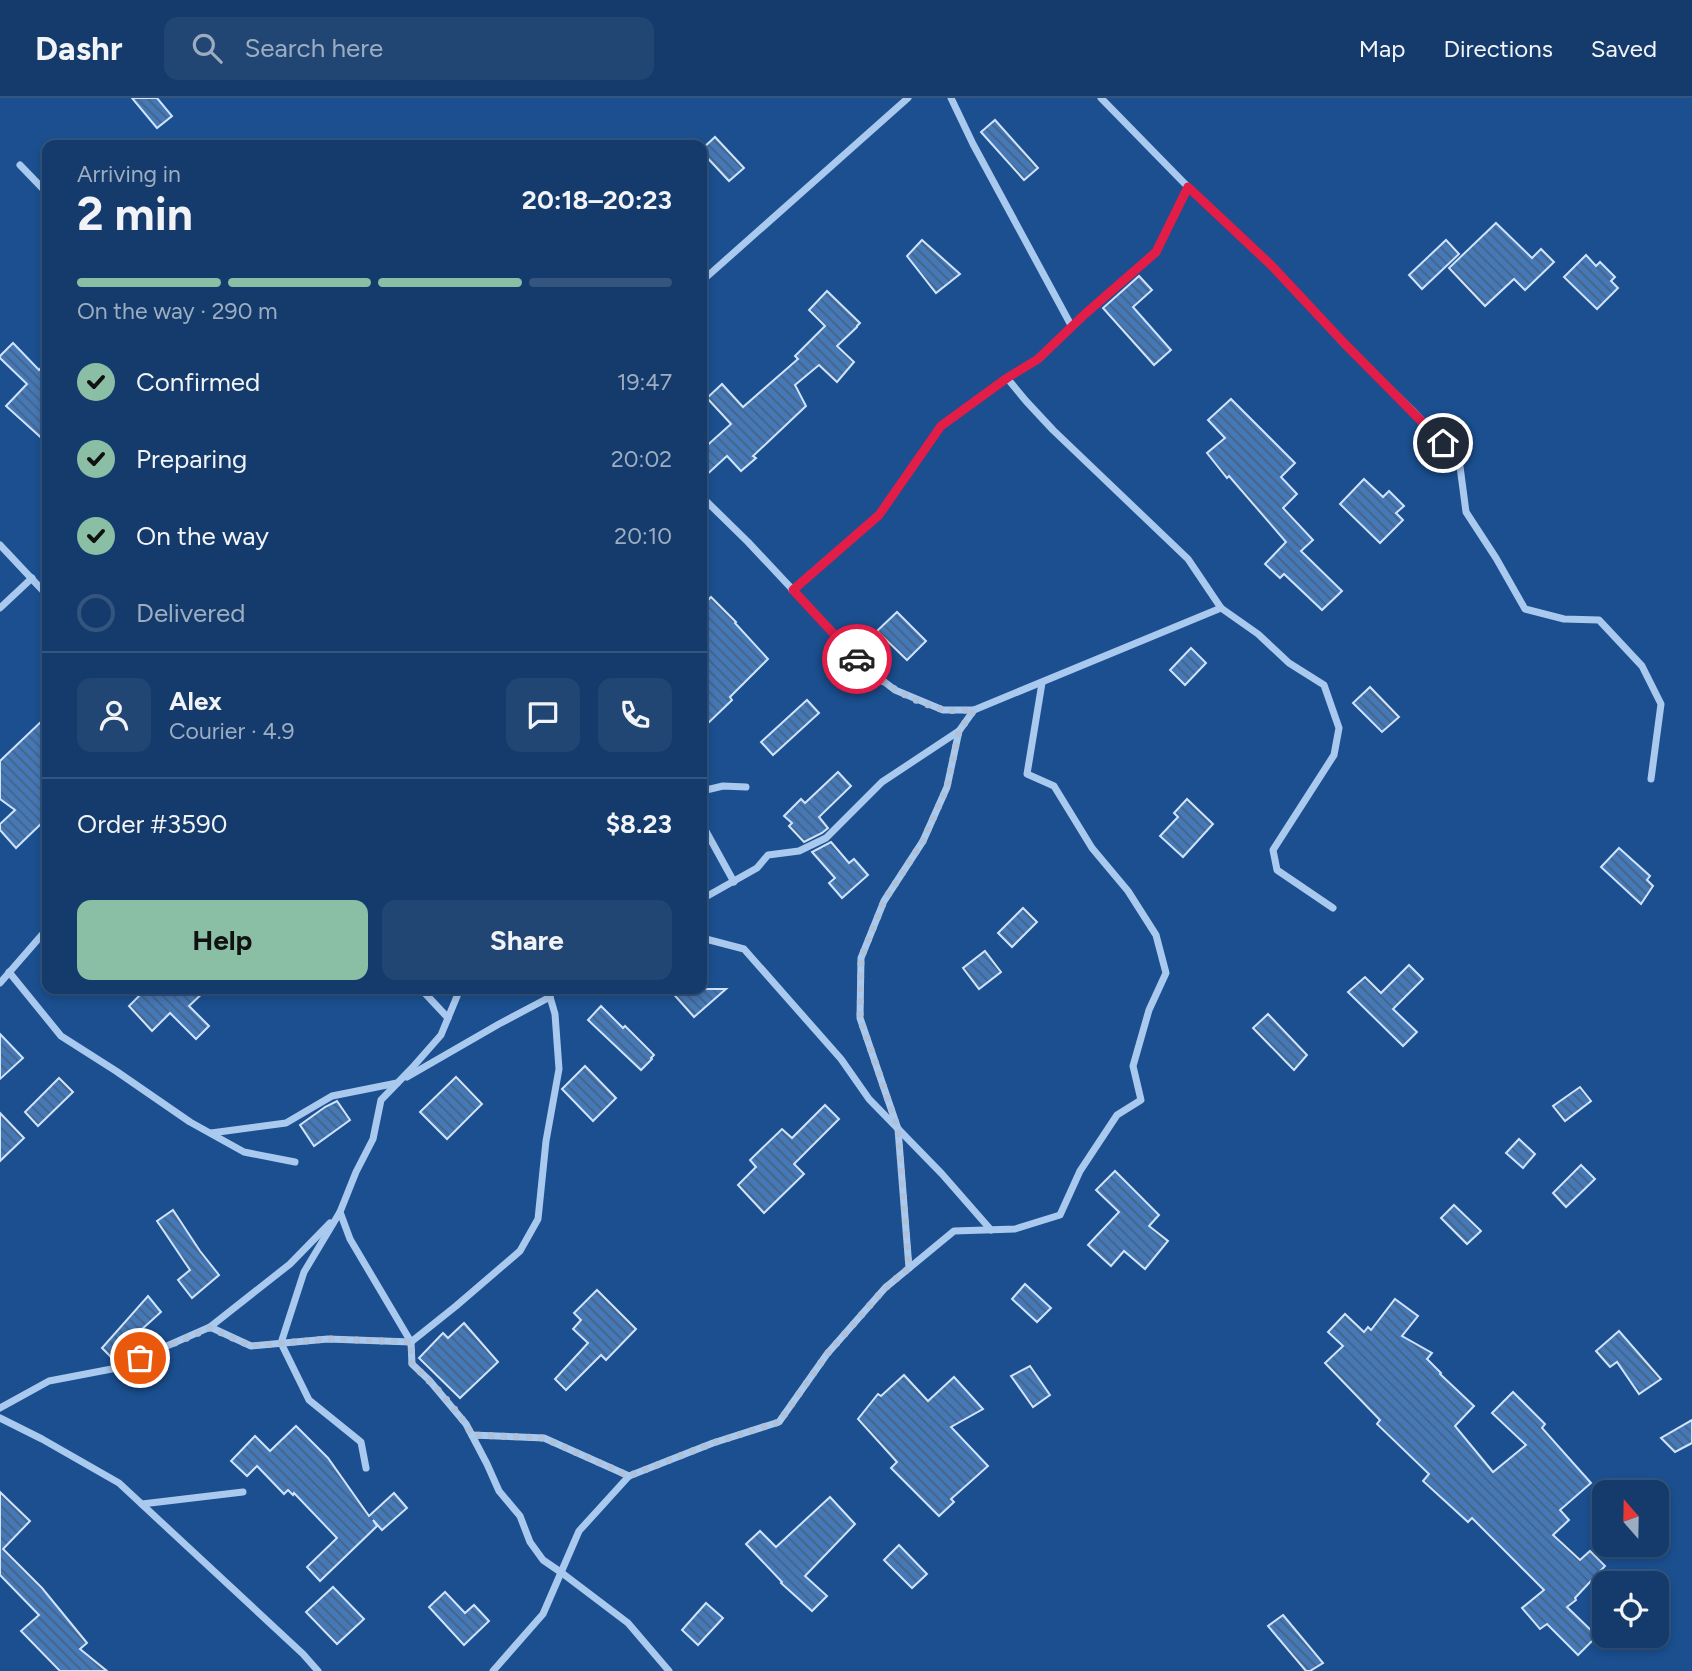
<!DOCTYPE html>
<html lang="en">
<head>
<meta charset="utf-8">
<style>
  body { margin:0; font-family:Figtree,sans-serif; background:#214673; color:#f1f3f6; height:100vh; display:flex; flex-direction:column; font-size:26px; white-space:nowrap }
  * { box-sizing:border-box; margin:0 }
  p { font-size:23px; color:#9dadc1 }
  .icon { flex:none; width:38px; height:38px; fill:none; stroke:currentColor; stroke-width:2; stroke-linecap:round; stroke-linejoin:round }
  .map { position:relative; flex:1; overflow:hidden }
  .side { position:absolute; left:42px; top:42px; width:665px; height:854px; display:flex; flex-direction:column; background:#143b6b; border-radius:14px; box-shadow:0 4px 10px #0003,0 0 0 2px #33557e }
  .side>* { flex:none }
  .needle { width:46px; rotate:340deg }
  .controls { position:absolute; left:1592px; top:1382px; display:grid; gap:14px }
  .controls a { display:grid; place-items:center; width:77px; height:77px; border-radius:14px; background:#143b6b; box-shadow:0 4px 10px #0003,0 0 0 2px #33557e; font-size:35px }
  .pin { position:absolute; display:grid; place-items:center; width:60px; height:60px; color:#fff; margin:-30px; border:4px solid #fff; border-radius:50%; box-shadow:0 2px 7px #0007 }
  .courier { position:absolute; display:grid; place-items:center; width:70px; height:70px; margin:-35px; border:5px solid #e11d48; border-radius:50%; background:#fff; color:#222; box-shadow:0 2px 9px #0007 }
  .overview em { font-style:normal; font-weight:700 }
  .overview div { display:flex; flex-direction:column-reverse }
  .overview { display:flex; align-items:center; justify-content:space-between; height:119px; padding:0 35px }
  h1 { font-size:46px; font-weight:700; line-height:52px }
  .bar { display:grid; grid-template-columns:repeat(4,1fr); gap:10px 7px; align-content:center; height:84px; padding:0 35px }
  .bar i { height:9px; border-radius:5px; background:#33557e }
  .bar .on { background:#8abfa5 }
  .bar p { grid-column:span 4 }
  .line { display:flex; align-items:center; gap:18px; padding:0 35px; border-top:2px solid #33557e }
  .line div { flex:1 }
  .round { display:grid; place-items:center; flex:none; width:74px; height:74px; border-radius:14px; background:#214673 }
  ol { padding:0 35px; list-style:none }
  li { display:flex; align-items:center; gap:21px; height:77px }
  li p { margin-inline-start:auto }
  li .icon { padding:7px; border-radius:50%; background:#8abfa5; color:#111; stroke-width:4 }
  li:last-child { color:#9dadc1 }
  li i { width:38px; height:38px; border:4px solid #33557e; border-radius:50% }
  .primary-button { display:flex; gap:14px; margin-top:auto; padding:14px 35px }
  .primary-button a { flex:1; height:80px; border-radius:14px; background:#8abfa5; color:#111; font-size:28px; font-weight:700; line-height:80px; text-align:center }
  .primary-button a+a { background:#214673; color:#f1f3f6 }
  header { display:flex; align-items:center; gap:42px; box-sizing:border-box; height:98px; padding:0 35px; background:#143b6b; border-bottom:2px solid #33557e }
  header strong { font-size:33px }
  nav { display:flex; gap:38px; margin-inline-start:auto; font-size:24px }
  .search { width:490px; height:63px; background:#214673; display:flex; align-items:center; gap:18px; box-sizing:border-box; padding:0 24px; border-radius:14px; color:#9dadc1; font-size:26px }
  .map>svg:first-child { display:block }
  .building { fill:url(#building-back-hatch); stroke:#cfe3fa; stroke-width:2 }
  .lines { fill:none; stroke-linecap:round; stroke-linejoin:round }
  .minor { stroke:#a9c9ee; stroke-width:7 }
  .done { stroke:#afc1d8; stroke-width:7; stroke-dasharray:0 12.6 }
  .route { stroke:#e11d48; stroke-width:9 }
</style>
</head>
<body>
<header>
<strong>Dashr</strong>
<div class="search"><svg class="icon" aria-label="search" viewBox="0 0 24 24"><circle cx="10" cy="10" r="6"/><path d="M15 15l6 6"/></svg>Search here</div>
<nav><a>Map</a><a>Directions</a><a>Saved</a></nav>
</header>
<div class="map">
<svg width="1692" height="1573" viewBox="0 0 1692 1573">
  <defs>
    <pattern id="building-back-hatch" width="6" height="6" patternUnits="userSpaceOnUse" patternTransform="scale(1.75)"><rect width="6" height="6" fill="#4478b7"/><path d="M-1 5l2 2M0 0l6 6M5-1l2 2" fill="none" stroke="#486282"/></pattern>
  </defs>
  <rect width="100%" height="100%" fill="#1b4f8f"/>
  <!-- building -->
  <g class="building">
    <path d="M132 0H157L172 18 157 30Z"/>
    <path d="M995 22 1038 70 1024 82 981 34Z"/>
    <path d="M715 39 744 70 729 83 702 54V51Z"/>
    <path d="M1496 125 1532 160 1541 151 1554 164 1525 192 1514 181 1485 208 1449 170Z"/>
    <path d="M922 142 960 176 936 195 907 158Z"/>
    <path d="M1446 142 1459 156 1422 191 1409 177Z"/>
    <path d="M1586 157 1596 168 1600 164 1615 179 1611 183 1618 190 1597 211 1564 179Z"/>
    <path d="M1139 178 1152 192 1133 209 1171 252 1154 267 1103 210Z"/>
    <path d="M827 193 860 225 857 228V229L837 248 854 264 837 284 819 267 795 287 806 308 753 358 756 360 741 373 727 358 702 381V352L731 326 707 300 722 286 743 309 798 261 795 258 825 228 809 212Z"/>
    <path d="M13 245 39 272 47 263V345L6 308 27 286 0 260V258Z"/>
    <path d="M1231 301 1295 365 1281 379 1297 396 1283 410 1313 442 1301 453 1342 493 1322 512 1284 476 1280 480 1265 466 1286 444 1229 378 1227 380 1207 355 1225 340 1208 322Z"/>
    <path d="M1364 381 1383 399 1389 393 1404 408 1396 415 1403 422 1380 445 1340 406Z"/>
    <path d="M711 499 736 524 735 525 768 561 730 599 732 602 702 631V508Z"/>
    <path d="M897 514 926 543 907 562 877 533Z"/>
    <path d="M1191 550 1206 565 1185 587 1170 572Z"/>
    <path d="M1370 589 1399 619 1382 634 1353 605Z"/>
    <path d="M807 602 819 615 773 657 761 644Z"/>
    <path d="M47 618V720L16 750 0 732V726L15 712 0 701V663Z"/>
    <path d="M838 674 851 688 819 719 828 730 822 735 804 744 789 728 792 725 784 718 801 701 805 705Z"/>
    <path d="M1187 701 1213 726 1183 759 1160 738 1178 719 1174 715Z"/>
    <path d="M831 744 849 765 854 761 868 777 842 800 829 785 835 780 812 754Z"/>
    <path d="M1619 750 1650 778 1647 782 1653 788 1641 806 1601 769Z"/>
    <path d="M1023 810 1037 824 1012 849 998 835Z"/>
    <path d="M985 853 1001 874 979 891 963 870Z"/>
    <path d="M1409 867 1423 881 1393 911 1417 934 1403 948 1348 894 1365 879 1381 895Z"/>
    <path d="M146 891H207L189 908 209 928 196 941 170 915 152 933 129 908Z"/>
    <path d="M669 891H726L694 919Z"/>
    <path d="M601 908 623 930 625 928 654 957 651 960 652 961 641 972 588 922Z"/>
    <path d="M1268 916 1307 957 1294 972 1253 930Z"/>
    <path d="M0 936 23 960 0 981Z"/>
    <path d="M585 968 616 1000 593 1023 562 991Z"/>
    <path d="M456 979 482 1006 447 1041 420 1014Z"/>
    <path d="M59 980 73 994 38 1028 25 1014Z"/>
    <path d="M1580 989 1591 1003 1565 1023 1553 1008Z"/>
    <path d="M337 1003 350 1022 314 1048 300 1027 325 1009Z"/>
    <path d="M825 1007 839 1021 794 1066 804 1076 764 1115 738 1087 756 1069 750 1062 782 1031 792 1040Z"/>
    <path d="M0 1015 24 1040 0 1063Z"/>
    <path d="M1519 1041 1535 1056 1523 1070 1506 1055Z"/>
    <path d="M1581 1067 1595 1081 1566 1109 1553 1095Z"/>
    <path d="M1115 1073 1159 1117 1149 1128 1168 1143 1145 1171 1124 1153 1111 1168 1088 1147 1119 1114 1096 1092Z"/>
    <path d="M1454 1107 1481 1133 1467 1146 1441 1120Z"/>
    <path d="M173 1112 200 1153 219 1177 192 1200 178 1182 190 1172 157 1123Z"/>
    <path d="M1025 1186 1051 1210 1037 1224 1012 1201Z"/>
    <path d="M597 1192 636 1231 606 1262 601 1257 566 1292 555 1281 588 1245 573 1231 581 1222 574 1215Z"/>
    <path d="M148 1198 161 1214 111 1259 102 1250Z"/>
    <path d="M1395 1201 1418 1218 1402 1238 1432 1255 1427 1261 1441 1275 1440 1276 1474 1308 1455 1328 1493 1374 1526 1347 1492 1315 1513 1294 1545 1326 1542 1330 1591 1385 1560 1412 1569 1422 1553 1437 1580 1462 1590 1453 1605 1468 1575 1500 1576 1502 1567 1509 1597 1538 1578 1557 1547 1526 1540 1531 1522 1510 1544 1492 1472 1420 1468 1424 1423 1383 1429 1376 1377 1326 1380 1322 1325 1265 1343 1248 1328 1234 1345 1216 1364 1234 1368 1229 1371 1232Z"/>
    <path d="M464 1225 498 1264 460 1300 419 1260 443 1235 448 1240Z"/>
    <path d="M1619 1233 1661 1281 1639 1296 1617 1264 1610 1269 1596 1253Z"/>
    <path d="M1030 1268 1050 1297 1033 1309 1011 1278Z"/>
    <path d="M904 1277 928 1303 954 1279 983 1311 951 1329 988 1368 951 1401 954 1404 939 1418 891 1370 897 1364 858 1321 878 1296 881 1298Z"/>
    <path d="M1692 1322V1345L1675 1354 1661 1340Z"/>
    <path d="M296 1328 328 1360 369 1418 394 1395 407 1410 382 1432 373 1422 377 1428 320 1483 307 1469 337 1440 294 1395 293 1397 288 1392 284 1396 257 1368 247 1378 231 1363 255 1338 270 1353Z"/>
    <path d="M0 1394 30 1423 3 1451 42 1490 87 1545 80 1551 107 1573H60L21 1533 39 1517 0 1477Z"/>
    <path d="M830 1399 855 1426 805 1478 827 1498 812 1513 781 1485 782 1484 746 1446 760 1433 776 1449Z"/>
    <path d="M899 1447 927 1476 912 1490 884 1462Z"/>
    <path d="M333 1489 364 1521 337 1546 306 1514Z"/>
    <path d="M445 1494 465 1515 474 1507 489 1523 464 1547 429 1509Z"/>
    <path d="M706 1505 723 1520 698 1547 682 1532Z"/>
    <path d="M1283 1517 1323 1565 1310 1573H1306L1268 1528Z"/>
  </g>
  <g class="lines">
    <!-- minor -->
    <g class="minor">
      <path d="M951 0 973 46 1072 229"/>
      <path d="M1101 0 1188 89 1272 168 1344 246 1412 312 1459 361 1466 414 1496 460 1525 511 1564 521 1599 522 1642 568 1661 606 1651 681"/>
      <path d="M20 67 47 95"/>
      <path d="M702 183 908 0"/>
      <path d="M1007 280 1026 303 1053 332 1188 461 1221 510 1258 536 1289 565 1324 587 1339 630 1334 657 1273 752 1277 772 1333 810"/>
      <path d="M702 399 748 444 865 569 895 592 943 612H974L1221 510"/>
      <path d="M0 447 47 497"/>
      <path d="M792 492 879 417 941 328 1007 280 1039 261 1085 216 1156 154 1188 89"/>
      <path d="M0 510 32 480"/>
      <path d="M702 693 723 688 746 689"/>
      <path d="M702 726 734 784"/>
      <path d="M702 801 757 770 768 757 799 753 826 740 882 684 959 633 974 612"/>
      <path d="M702 840 744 851 841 961 869 1001 942 1076 991 1132"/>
      <path d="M9 874 61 938 116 973 190 1024 244 1054 295 1064"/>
      <path d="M0 885 47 831"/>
      <path d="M421 891 448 920"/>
      <path d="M460 891 441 937 412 970 381 1002 373 1041 356 1074 340 1114 350 1141 411 1244 412 1266 429 1282 466 1326 487 1366 499 1393 520 1418 530 1444 543 1462 562 1475 628 1525 669 1573"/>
      <path d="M407 979 499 926 550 899"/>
      <path d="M211 1035 286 1025 332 998 397 985"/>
      <path d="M340 1114 304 1174 281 1245 309 1302 361 1344 366 1370"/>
      <path d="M909 1170 898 1031 860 920 861 860 884 803 923 743 947 689 959 633"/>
      <path d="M210 1229 290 1166 330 1125"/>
      <path d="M0 1310 49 1283 117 1270 210 1229 251 1248 328 1241 411 1244 456 1208 520 1153 538 1121 546 1043 559 971 555 916 550 899 551 891"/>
      <path d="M0 1320 42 1341 119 1385 303 1556 318 1573"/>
      <path d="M472 1337 544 1340 629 1378"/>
      <path d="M142 1406 243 1394"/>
      <path d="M493 1573 543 1516 579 1433 629 1378 713 1345 779 1324 827 1256 885 1190 954 1133 1015 1131 1060 1117 1080 1073 1117 1017 1141 1002 1133 968 1149 912 1166 875 1156 837 1128 793 1092 750 1054 688 1027 676 1042 585"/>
    </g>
  </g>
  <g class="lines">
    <!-- done -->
    <path class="done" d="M140 1260 210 1230 251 1248 328 1241 411 1244 412 1266C434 1287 457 1310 472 1337L544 1340 629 1378 713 1345 779 1324 827 1256 885 1190 909 1170 898 1031 860 920 861 860 884 803 923 743 947 689 959 633 974 612C964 612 951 614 941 611 909 602 880 585 857 561"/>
    <!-- route -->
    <path class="route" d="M857 561 793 492 879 417 941 328 1007 280 1038 261 1085 216 1156 154 1188 89 1272 168 1345 246 1443 345"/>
  </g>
</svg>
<div class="controls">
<a><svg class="needle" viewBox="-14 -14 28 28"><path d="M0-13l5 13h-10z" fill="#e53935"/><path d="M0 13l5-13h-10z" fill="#9dadc1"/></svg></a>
<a><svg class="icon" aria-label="locate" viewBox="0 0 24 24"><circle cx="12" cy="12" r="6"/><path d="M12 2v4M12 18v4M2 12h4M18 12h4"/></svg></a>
</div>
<div class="pin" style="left:140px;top:1260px;background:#ea580c"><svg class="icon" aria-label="bag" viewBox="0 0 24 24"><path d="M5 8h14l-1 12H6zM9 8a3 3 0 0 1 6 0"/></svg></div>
<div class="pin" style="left:1443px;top:345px;background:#1f2937"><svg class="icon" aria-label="home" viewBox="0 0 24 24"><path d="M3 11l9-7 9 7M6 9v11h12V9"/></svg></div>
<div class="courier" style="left:857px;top:561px"><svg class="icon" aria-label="car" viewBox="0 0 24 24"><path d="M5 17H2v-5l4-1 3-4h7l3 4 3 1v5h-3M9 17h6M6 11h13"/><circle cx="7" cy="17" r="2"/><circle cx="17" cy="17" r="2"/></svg></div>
<section class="side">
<div class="overview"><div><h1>2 min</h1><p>Arriving in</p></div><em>20:18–20:23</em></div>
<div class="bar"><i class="on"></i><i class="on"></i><i class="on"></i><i></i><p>On the way · 290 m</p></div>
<ol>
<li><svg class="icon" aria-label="check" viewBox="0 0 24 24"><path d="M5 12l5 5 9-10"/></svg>Confirmed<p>19:47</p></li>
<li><svg class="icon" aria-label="check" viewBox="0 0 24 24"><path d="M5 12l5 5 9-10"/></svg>Preparing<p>20:02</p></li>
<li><svg class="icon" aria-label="check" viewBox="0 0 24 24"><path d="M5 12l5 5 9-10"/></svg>On the way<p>20:10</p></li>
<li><i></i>Delivered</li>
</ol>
<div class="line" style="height:126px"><a class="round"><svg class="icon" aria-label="person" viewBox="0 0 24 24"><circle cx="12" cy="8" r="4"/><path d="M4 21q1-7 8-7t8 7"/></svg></a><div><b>Alex</b><p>Courier · 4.9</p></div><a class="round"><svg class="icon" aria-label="chat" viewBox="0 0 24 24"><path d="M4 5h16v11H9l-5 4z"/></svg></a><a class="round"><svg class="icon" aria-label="phone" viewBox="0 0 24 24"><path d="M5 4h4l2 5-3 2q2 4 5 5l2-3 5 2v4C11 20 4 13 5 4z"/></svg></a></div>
<div class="line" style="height:91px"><div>Order #3590</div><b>$8.23</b></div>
<div class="primary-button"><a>Help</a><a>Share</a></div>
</section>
</div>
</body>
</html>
